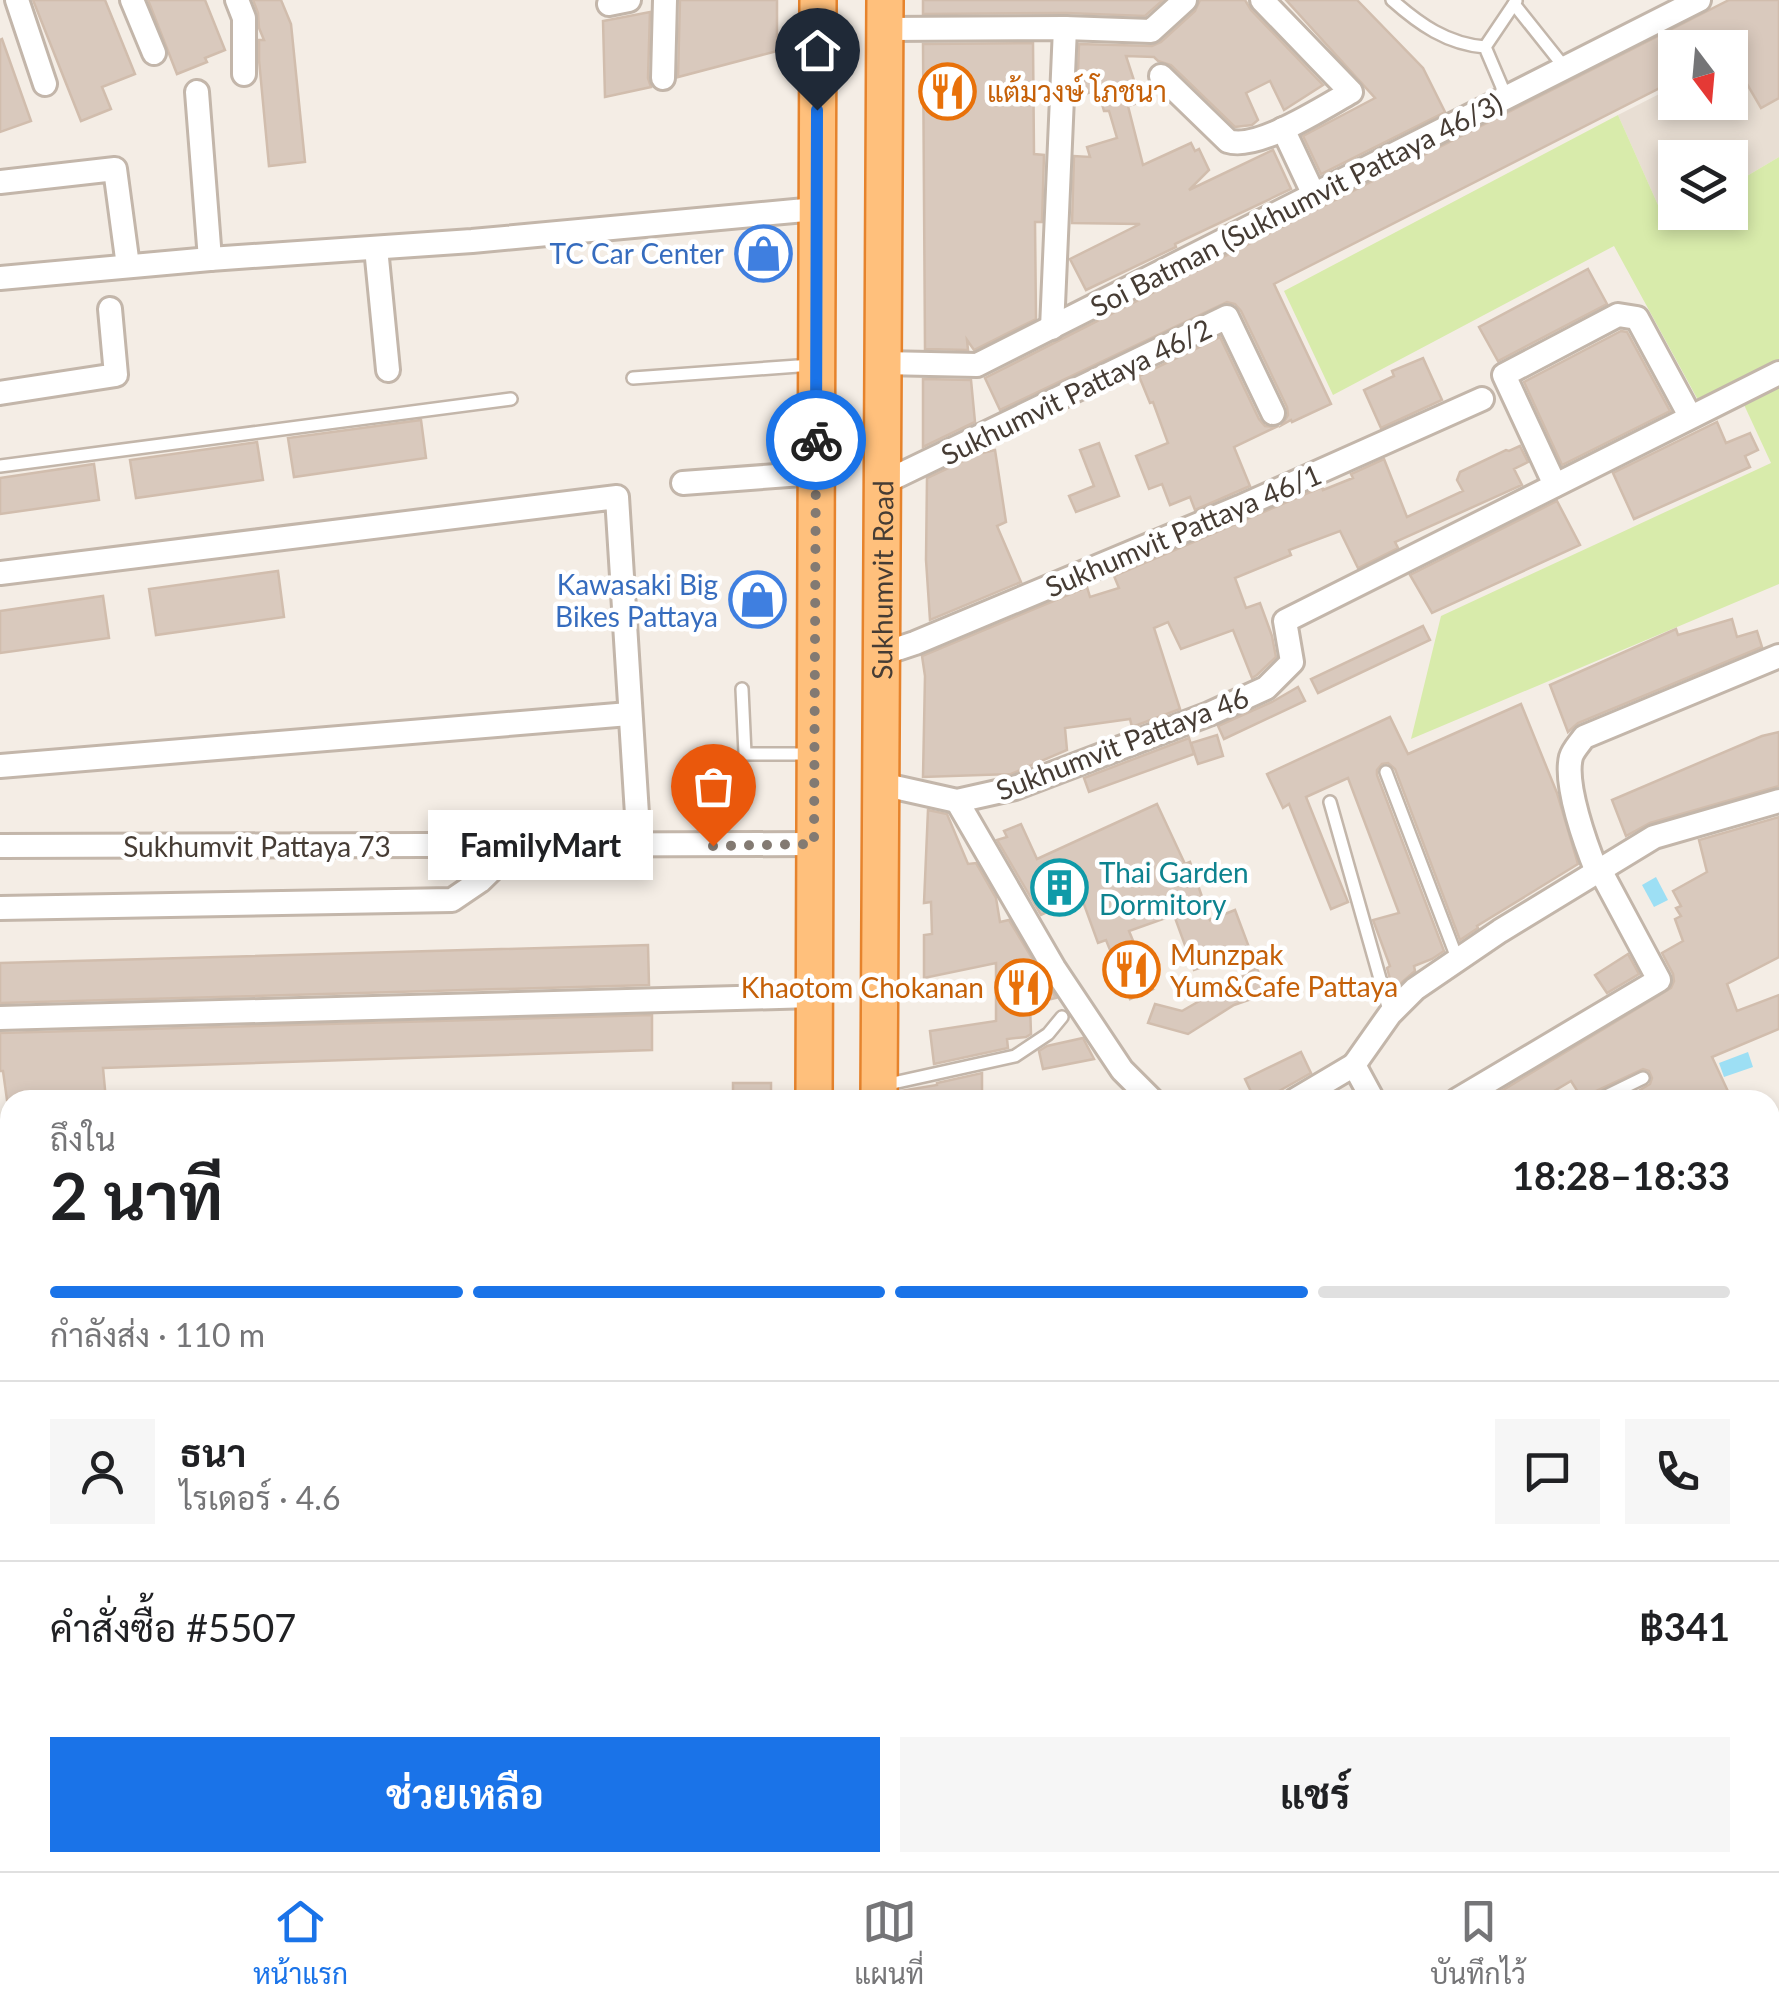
<!DOCTYPE html>
<html lang="th">
<head>
<meta charset="utf-8">
<style>
  body { margin:0; font-family:Lato,Sarabun,sans-serif; background:#f6f6f6; color:#202124; height:100vh; display:flex; flex-direction:column; font-size:38px; white-space:nowrap }
  * { box-sizing:border-box; margin:0 }
  p { font-size:32px; color:#757577 }
  .icon { flex:none; width:55px; height:55px; fill:none; stroke:currentColor; stroke-width:2; stroke-linecap:round; stroke-linejoin:round }
  .map { position:relative; flex:1; overflow:hidden }
  .drawer { position:absolute; left:0px; top:1090px; width:1780px; height:782px; display:flex; flex-direction:column; background:#fff; border-radius:30px 30px 0 0; box-shadow:0 5px 15px #0003 }
  .drawer>* { flex:none }
  .needle { width:65px; rotate:164deg }
  .tools { position:absolute; left:1658px; top:30px; display:grid; gap:20px }
  .tools a { display:grid; place-items:center; width:90px; height:90px; border-radius:0px; background:#fff; box-shadow:0 5px 15px #0003; font-size:50px }
  .pin { position:absolute; display:grid; place-items:center; width:85px; height:85px; color:#fff; margin:-102px -42px; border-radius:50% 50% 50% 0; rotate:-45deg; box-shadow:0 0 10px #0007 }
  .pin .icon { rotate:45deg }
  .courier { position:absolute; display:grid; place-items:center; width:100px; height:100px; margin:-50px; border:8px solid #1a73e8; border-radius:50%; background:#fff; color:#222; box-shadow:0 2px 12px #0007 }
  .bubble { position:absolute; height:70px; border-radius:0px; background:#fff; box-shadow:0 5px 15px #0003; font-size:32px; font-weight:700; line-height:70px; text-align:center }
  .overview em { font-style:normal; font-weight:700 }
  .overview div { display:flex; flex-direction:column-reverse }
  .overview { display:flex; align-items:center; justify-content:space-between; height:170px; padding:0 50px }
  h1 { font-size:65px; font-weight:700; line-height:75px }
  .bar { display:grid; grid-template-columns:repeat(4,1fr); gap:15px 10px; align-content:center; height:120px; padding:0 50px }
  .bar i { height:12px; border-radius:8px; background:#e0e0e0 }
  .bar .selected { background:#1a73e8 }
  .bar p { grid-column:span 4 }
  .line { display:flex; align-items:center; gap:25px; padding:0 50px; border-top:2px solid #e0e0e0 }
  .line div { flex:1 }
  .round { display:grid; place-items:center; flex:none; width:105px; height:105px; border-radius:0px; background:#f6f6f6 }
  .primary-button { display:flex; gap:20px; margin-top:auto; padding:20px 50px }
  .primary-button a { flex:1; height:115px; border-radius:0px; background:#1a73e8; color:#fff; font-size:40px; font-weight:700; line-height:115px; text-align:center }
  .primary-button a+a { background:#f6f6f6; color:#202124 }
  .dock { display:flex; justify-content:space-around; align-items:center; height:140px; border-top:2px solid #e0e0e0; background:#fff; font-size:28px; color:#757577 }
  .dock a { display:grid; justify-items:center; gap:5px }
  .dock .selected { color:#1a73e8 }
  .map>svg:first-child { display:block }
  .residential { fill:#e8ded3 }
  .green { fill:#d8ebab }
  .parking { fill:#e4e0de }
  .water { fill:#9ddff4 }
  .building { fill:#d9c9bd; stroke:#d1bdad; stroke-width:2.5 }
  .lines { fill:none; stroke-linecap:round; stroke-linejoin:round }
  .service-casing { stroke:#c3b6aa; stroke-width:16 }
  .minor-casing { stroke:#c3b6aa; stroke-width:28 }
  .trunk-casing { stroke:#e6832c; stroke-width:40 }
  .service { stroke:#fff; stroke-width:11 }
  .minor { stroke:#fff; stroke-width:22 }
  .trunk { stroke:#ffc07c; stroke-width:35 }
  .done { stroke:#837a72; stroke-width:10; stroke-dasharray:0 18 }
  .route { stroke:#1a73e8; stroke-width:12 }
  .labels { text-anchor:middle; dominant-baseline:central; stroke-width:9; stroke-linejoin:round; paint-order:stroke }
  .food-label { font-size:28px; fill:#c56008; stroke:#fff; text-anchor:start }
  .street-label { font-size:28px; fill:#463c34; stroke:#fff }
  .shop-label { font-size:28px; fill:#366cbe; stroke:#fff; text-anchor:end }
  .culture-label { font-size:28px; fill:#0d838f; stroke:#fff; text-anchor:start }
</style>
</head>
<body>
<div class="map">
<svg width="1779" height="1871" viewBox="0 0 1779 1871">
  <rect width="100%" height="100%" fill="#f4ede5"/>
  <!-- residential -->
  <g class="residential">
    <path d="M1779 32V157L1730 186V158H1675V212L1684 213 1666 223 1618 115 1675 86V102H1730V58Z"/>
    <path d="M1779 1454V1642L1770 1643V1459Z"/>
  </g>
  <!-- green -->
  <g class="green">
    <path d="M1618 115 1666 223 1684 213 1730 212V186L1779 157V584L1411 739 1441 616 1771 463 1733 381 1698 400 1614 246 1333 395 1284 291Z"/>
    <path d="M1779 1744V1871H1723L1721 1863 1770 1862V1745Z"/>
  </g>
  <!-- parking -->
  <path class="parking" d="M1139 1862H1355L1358 1871H1139Z"/>
  <!-- water -->
  <g class="water">
    <path d="M1656 877 1668 900 1654 907 1642 885Z"/>
    <path d="M1748 1052 1753 1067 1724 1077 1719 1063Z"/>
  </g>
  <!-- building -->
  <g class="building">
    <path d="M33 0H105L135 74 102 87 111 109 81 121Z"/>
    <path d="M148 0H205L225 50 205 58 207 62 177 74Z"/>
    <path d="M253 0H281L291 24 305 162 269 166 259 60V40H264L259 28 258 13Z"/>
    <path d="M680 0H777V51L678 77Z"/>
    <path d="M923 0H1163L1145 16 1066 13 923 14Z"/>
    <path d="M1200 0H1245L1251 10 1323 85 1284 110 1270 81 1246 93 1258 120 1252 125 1235 127 1171 65 1158 61 1154 57 1126 56 1141 102 1128 106 1143 165 1191 143 1195 151 1199 149 1209 170 1189 190 1273 150 1291 189 1175 244 1176 247 1086 290 1070 259 1140 224 1072 223 1074 156 1090 157 1087 147 1117 138 1109 111H1104L1098 90 1085 94 1078 71 1079 44 1152 46 1161 42 1195 11Z"/>
    <path d="M1286 0H1357L1423 68 1445 112 1321 174 1303 136 1375 98Z"/>
    <path d="M1729 0H1779V98L1761 108 1730 55V48H1675V82L1661 90 1660 88 1274 284 1331 404 1292 422 1291 420 1282 425 1288 415 1287 407 1241 311 1235 304 1227 302 1000 410 985 378Z"/>
    <path d="M650 12 648 78 651 87 605 97 603 21Z"/>
    <path d="M2 39 31 121 0 132V40Z"/>
    <path d="M1033 43 1034 154 1044 155 1042 222H1035L1036 319 974 350 967 340 968 350 925 349 923 44Z"/>
    <path d="M1588 269 1607 304 1498 361 1479 327Z"/>
    <path d="M1621 331 1627 332 1670 411 1562 465 1524 382Z"/>
    <path d="M1220 337 1259 419 1265 426 1276 427 1234 447 1250 486 1195 510 1190 497 1170 505 1162 484 1149 489 1136 456 1168 443 1153 402 1150 403 1139 376Z"/>
    <path d="M1423 358 1442 400 1381 428 1364 390 1394 376 1392 371Z"/>
    <path d="M923 379 971 380 975 422 923 447Z"/>
    <path d="M421 420 426 458 294 477 288 438Z"/>
    <path d="M1717 422 1726 443 1750 433 1758 450 1745 456 1750 467 1634 519 1613 473Z"/>
    <path d="M257 442 263 480 136 498 130 460Z"/>
    <path d="M1099 443 1119 496 1076 512 1069 496 1094 486 1080 450Z"/>
    <path d="M1520 446 1528 462 1514 469 1522 485 1395 542 1398 548 1358 568 1340 531 1289 550 1291 555 1235 578 1246 608 1260 603 1272 636 1276 657 1257 675 1252 678 1233 630 1181 649 1168 622 1154 628 1180 709 1132 727 1130 719 1065 728 1067 750 1011 774 923 777 925 676 922 656 1087 587 1090 597 1119 588 1114 576 1322 487 1323 490 1353 478 1351 474 1384 459 1407 517 1463 491 1457 480 1460 472 1506 450 1509 451Z"/>
    <path d="M995 450 1006 522 997 526 1021 582 930 620 926 560 927 478 978 454Z"/>
    <path d="M94 464 99 500 0 514V478Z"/>
    <path d="M1557 501 1580 545 1432 613 1410 575Z"/>
    <path d="M278 571 284 617 156 635 149 589Z"/>
    <path d="M103 596 109 638 0 653V611Z"/>
    <path d="M1732 619 1737 637 1757 631 1762 647 1578 723 1568 732 1550 685 1676 629 1678 635Z"/>
    <path d="M1423 626 1430 640 1318 693 1311 679Z"/>
    <path d="M1298 687 1305 701 1224 739 1218 726 1272 702Z"/>
    <path d="M1521 704 1557 793 1578 864 1477 926 1478 928 1460 940 1395 769 1388 763 1382 764 1377 770V775L1444 951 1432 959 1414 966 1415 971 1393 990 1387 968 1390 966 1373 920 1399 913 1348 778 1306 797 1348 902 1331 909 1289 804 1283 808 1267 774 1390 717 1408 754Z"/>
    <path d="M1779 732V786L1650 823 1626 836 1612 800 1762 736Z"/>
    <path d="M1217 735 1223 756 1198 764 1191 743Z"/>
    <path d="M1189 738 1194 754 1089 792 1084 778Z"/>
    <path d="M1157 804 1185 864 1190 862 1210 920 1235 910 1250 950 1194 970 1174 915 1129 931 1153 989 1130 999 1106 940 1098 943 1081 896 1041 915 997 840 1007 837 1004 831 1021 824 1037 859Z"/>
    <path d="M928 810 947 814 968 864 976 863 996 898 1000 922 1009 920 1056 998 1030 1004 1031 1034 1026 1037 1007 1039 1008 1048 934 1064 930 1031 996 1021V963L924 978V935L932 934 931 902 924 903Z"/>
    <path d="M1779 817V957L1727 984 1737 1011 1779 995V1029L1712 1057 1732 1100H1644L1640 1090 1650 1084 1652 1078 1649 1071 1643 1069 1594 1092 1588 1100H1583L1571 1081 1539 1100H1498L1495 1095 1671 988 1674 981 1673 974 1662 953 1683 941 1675 919 1681 916 1676 908 1681 906 1673 891 1707 872 1699 840Z"/>
    <path d="M648 945 649 985 0 1003V963Z"/>
    <path d="M1628 954 1639 974 1607 993 1595 975Z"/>
    <path d="M1257 968 1266 994 1234 1005 1188 1034 1148 1023 1155 1004 1182 1011Z"/>
    <path d="M652 1015V1050L103 1068 106 1100H7L3 1071H0V1033Z"/>
    <path d="M1083 1038 1094 1059 1043 1069 1039 1051 1047 1046Z"/>
    <path d="M1301 1052 1311 1073 1263 1100H1255L1245 1079Z"/>
    <path d="M982 1073V1100H900V1091L937 1085V1083Z"/>
    <rect x="733" y="1083" width="38" height="17"/>
  </g>
  <g class="lines">
    <defs>
      <g id="service">
        <path d="M1392 0C1419 24 1447 44 1485 47L1502 87V99"/>
        <path d="M1514 4 1565 68"/>
        <path d="M1485 47 1516 1"/>
        <path d="M633 378 812 365"/>
        <path d="M0 466 511 399"/>
        <path d="M742 689 745 754H811"/>
        <path d="M1386 772 1457 958"/>
        <path d="M1330 802 1390 1014"/>
        <path d="M884 1085 1015 1056 1048 1034 1062 1017"/>
        <path d="M1598 1100 1643 1078"/>
        <path d="M1770 1453 1779 1447"/>
        <path d="M1770 1559 1779 1558"/>
      </g>
      <g id="minor">
        <path d="M17 0 45 84"/>
        <path d="M132 0 154 53"/>
        <path d="M237 0 244 18V74"/>
        <path d="M609 4 629 0"/>
        <path d="M885 29 1065 28 1151 31 1185 0"/>
        <path d="M1161 76 1228 141C1257 151 1324 107 1351 92L1262 0"/>
        <path d="M663 78 665 0"/>
        <path d="M197 92 210 259"/>
        <path d="M1283 129 1314 195"/>
        <path d="M0 182 115 169 128 266"/>
        <path d="M376 248 388 370"/>
        <path d="M0 278 210 259 472 241 816 209"/>
        <path d="M1052 328 1065 28"/>
        <path d="M883 363 977 365 1699 0"/>
        <path d="M0 393 116 375 110 309"/>
        <path d="M683 483 816 473"/>
        <path d="M883 483 1227 317 1273 413"/>
        <path d="M1555 485 1504 375 1618 315 1637 318 1690 416"/>
        <path d="M0 573 617 497 639 846"/>
        <path d="M882 654 915 643 1240 507 1482 399"/>
        <path d="M0 766 629 714"/>
        <path d="M881 784 957 801 1015 788 1209 714 1266 688 1292 662 1285 621 1779 373"/>
        <path d="M957 801 1054 968 1122 1070 1152 1100"/>
        <path d="M0 846 814 844"/>
        <path d="M1597 872C1586 845 1564 785 1571 757 1573 750 1580 743 1584 737L1779 656"/>
        <path d="M0 908 452 900 480 881 516 846"/>
        <path d="M0 1018 814 996"/>
        <path d="M1354 1065 1390 1014 1415 989 1500 931 1654 837 1779 801"/>
        <path d="M1295 1100 1354 1065 1373 1100"/>
        <path d="M1457 1100 1659 980 1600 870"/>
        <path d="M1770 1284 1774 1282"/>
        <path d="M0 1343 10 1342"/>
        <path d="M1770 1393 1779 1388"/>
        <path d="M0 1618 10 1713"/>
        <path d="M1770 1690 1779 1689"/>
        <path d="M0 1749 10 1740"/>
        <path d="M0 1856 10 1857"/>
        <path d="M35 1862 73 1871"/>
        <path d="M1378 1862 1381 1871"/>
        <path d="M1708 1862 1710 1871"/>
      </g>
      <g id="trunk">
        <path d="M814 1100 818 0"/>
        <path id="s1" d="M879 1100 885 0"/>
        <path d="M885 1862V1871"/>
        <path d="M814 1871V1862"/>
      </g>
    </defs>
    <!-- service casing -->
    <use href="#service" class="service-casing"/>
    <!-- minor casing -->
    <use href="#minor" class="minor-casing"/>
    <!-- trunk casing -->
    <use href="#trunk" class="trunk-casing"/>
    <!-- service -->
    <use href="#service" class="service"/>
    <!-- minor -->
    <use href="#minor" class="minor"/>
    <!-- trunk -->
    <use href="#trunk" class="trunk"/>
  </g>
  <g class="lines">
    <!-- done -->
    <path class="done" d="M713 846 814 844 816 440"/>
    <!-- route -->
    <path class="route" d="M816 440 817 110"/>
  </g>
  <!-- icons -->
  <defs>
    <symbol id="restaurant-ring" viewBox="-11 -11 22 22"><circle r="9.5" fill="#fff" stroke="#e8710a" stroke-width="1.5"/><path d="M-5-6h1v4h1v-4h1v4h1v-4h1v5L-1.5 .5V6h-2V.5L-5-1ZM5-6V6H3V1.5H1.5Q1.5-4 5-6Z" fill="#e8710a"/></symbol>
    <symbol id="shop-ring" viewBox="-11 -11 22 22"><circle r="9.5" fill="#fff" stroke="#3f7fe0" stroke-width="1.5"/><path d="M-5-2.5h2.3a2.7 3.5 0 0 1 5.4 0H5L5.5 6h-11ZM-1.5-2.5h3a1.5 2.3 0 0 0-3 0Z" fill="#3f7fe0"/></symbol>
    <symbol id="building-ring" viewBox="-11 -11 22 22"><circle r="9.5" fill="#fff" stroke="#0f9aa8" stroke-width="1.5"/><path d="M-4-6H4V6H1V3H-1V6H-4ZM-2.5-4.3h1.7v1.8h-1.7ZM.8-4.3h1.7v1.8H.8ZM-2.5-1h1.7V.8h-1.7ZM.8-1h1.7V.8H.8Z" fill="#0f9aa8"/></symbol>
  </defs>
  <g fill-rule="evenodd">
    <use href="#restaurant-ring" x="916" y="60" width="63" height="63"/>
    <use href="#shop-ring" x="732" y="222" width="63" height="63"/>
    <use href="#shop-ring" x="726" y="568" width="63" height="63"/>
    <use href="#building-ring" x="1028" y="856" width="63" height="63"/>
    <use href="#restaurant-ring" x="1100" y="938" width="63" height="63"/>
    <use href="#restaurant-ring" x="992" y="956" width="63" height="63"/>
  </g>
  <g class="labels">
    <!-- food labels -->
    <g class="food-label">
      <text x="987" y="91">แต้มวงษ์ โภชนา</text>
      <text x="1170" y="954">Munzpak<tspan x="1170" dy="32">Yum&amp;Cafe Pattaya</tspan></text>
      <text x="984" y="987" text-anchor="end">Khaotom Chokanan</text>
    </g>
    <!-- street labels -->
    <g class="street-label">
      <text transform="translate(1296 204) rotate(-27)">Soi Batman (Sukhumvit Pattaya 46/3)</text>
      <text transform="translate(1076 391) rotate(-26)">Sukhumvit Pattaya 46/2</text>
      <text transform="translate(1183 530) rotate(-23)">Sukhumvit Pattaya 46/1</text>
      <text stroke="none"><textPath href="#s1" startOffset="520">Sukhumvit Road</textPath></text>
      <text transform="translate(1122 743) rotate(-21)">Sukhumvit Pattaya 46</text>
      <text x="257" y="846">Sukhumvit Pattaya 73</text>
    </g>
    <!-- shop labels -->
    <g class="shop-label">
      <text x="724" y="253">TC Car Center</text>
      <text x="718" y="584">Kawasaki Big<tspan x="718" dy="32">Bikes Pattaya</tspan></text>
    </g>
    <!-- culture labels -->
    <g class="culture-label">
      <text x="1099" y="872">Thai Garden<tspan x="1099" dy="32">Dormitory</tspan></text>
    </g>
  </g>
</svg>
<div class="tools">
<a><svg class="needle" viewBox="-14 -14 28 28"><path d="M0-13l5 13h-10z" fill="#e53935"/><path d="M0 13l5-13h-10z" fill="#757577"/></svg></a>
<a><svg class="icon" aria-label="layers" viewBox="0 0 24 24"><path d="M12 4l9 5-9 5-9-5zM3 14l9 5 9-5"/></svg></a>
</div>
<div class="pin" style="left:713px;top:846px;background:#ea580c"><svg class="icon" aria-label="bag" viewBox="0 0 24 24"><path d="M5 8h14l-1 12H6zM9 8a3 3 0 0 1 6 0"/></svg></div>
<div class="pin" style="left:817px;top:110px;background:#1f2937"><svg class="icon" aria-label="home" viewBox="0 0 24 24"><path d="M3 11l9-7 9 7M6 9v11h12V9"/></svg></div>
<div class="courier" style="left:816px;top:440px"><svg class="icon" aria-label="bike" viewBox="0 0 24 24"><circle cx="6" cy="16" r="4"/><circle cx="18" cy="16" r="4"/><path d="M6 16l4-8h5l3 8M10 8l3 8H6M13 5h3"/></svg></div>
<div class="bubble" style="left:428px;top:810px;width:225px">FamilyMart</div>
<section class="drawer">
<div class="overview"><div><h1>2 นาที</h1><p>ถึงใน</p></div><em>18:28–18:33</em></div>
<div class="bar"><i class="selected"></i><i class="selected"></i><i class="selected"></i><i></i><p>กำลังส่ง · 110 m</p></div>
<div class="line" style="height:180px"><a class="round"><svg class="icon" aria-label="person" viewBox="0 0 24 24"><circle cx="12" cy="8" r="4"/><path d="M4 21q1-7 8-7t8 7"/></svg></a><div><b>ธนา</b><p>ไรเดอร์ · 4.6</p></div><a class="round"><svg class="icon" aria-label="chat" viewBox="0 0 24 24"><path d="M4 5h16v11H9l-5 4z"/></svg></a><a class="round"><svg class="icon" aria-label="phone" viewBox="0 0 24 24"><path d="M5 4h4l2 5-3 2q2 4 5 5l2-3 5 2v4C11 20 4 13 5 4z"/></svg></a></div>
<div class="line" style="height:130px"><div>คำสั่งซื้อ #5507</div><b>฿341</b></div>
<div class="primary-button"><a>ช่วยเหลือ</a><a>แชร์</a></div>
</section>
</div>
<nav class="dock">
<a class="selected"><svg class="icon" aria-label="home" viewBox="0 0 24 24"><path d="M3 11l9-7 9 7M6 9v11h12V9"/></svg>หน้าแรก</a>
<a><svg class="icon" aria-label="map" viewBox="0 0 24 24"><path d="M3 6l6-2 6 2 6-2v14l-6 2-6-2-6 2zM9 4v14M15 6v14"/></svg>แผนที่</a>
<a><svg class="icon" aria-label="saved" viewBox="0 0 24 24"><path d="M7 4h10v16l-5-4-5 4z"/></svg>บันทึกไว้</a>
</nav>
</body>
</html>
